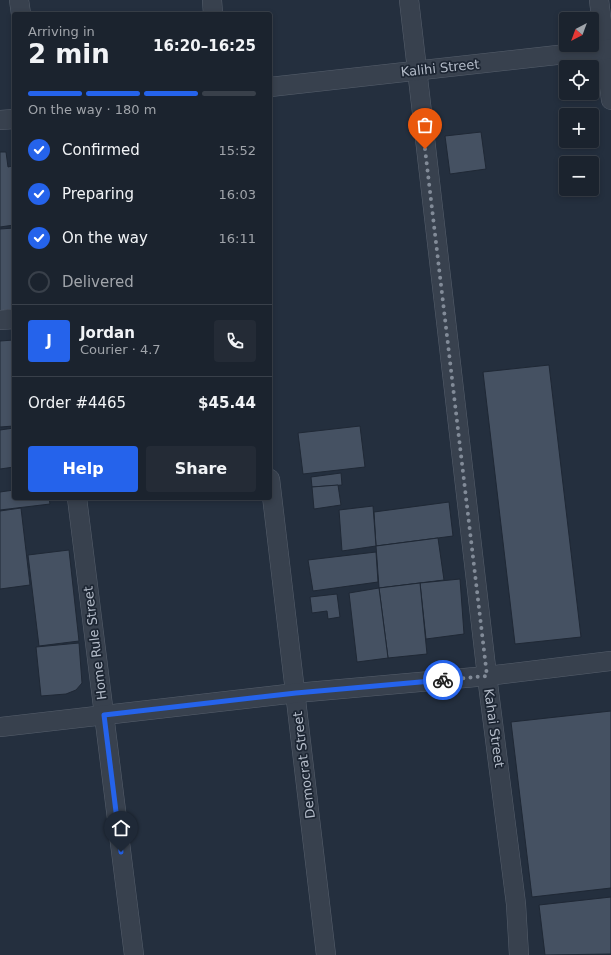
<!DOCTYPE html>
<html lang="en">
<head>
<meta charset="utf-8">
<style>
  body { margin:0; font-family:"DejaVu Sans",sans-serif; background:#242b36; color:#f1f3f6; height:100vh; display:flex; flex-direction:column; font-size:15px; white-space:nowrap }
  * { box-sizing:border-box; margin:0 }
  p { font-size:13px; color:#a0a4aa }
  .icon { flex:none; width:22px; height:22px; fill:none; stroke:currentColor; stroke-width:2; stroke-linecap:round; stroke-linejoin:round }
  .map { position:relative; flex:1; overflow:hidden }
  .sheet { position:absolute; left:12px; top:12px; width:260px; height:488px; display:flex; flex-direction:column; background:#1b232e; border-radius:4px; box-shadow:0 2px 6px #0003,0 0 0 1px #39404a }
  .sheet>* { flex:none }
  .needle { width:26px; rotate:221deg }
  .tools { position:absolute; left:559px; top:12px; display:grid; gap:8px }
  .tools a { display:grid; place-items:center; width:40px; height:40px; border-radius:4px; background:#1b232e; box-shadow:0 2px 6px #0003,0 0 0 1px #39404a; font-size:20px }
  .pin { position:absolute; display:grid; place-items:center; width:34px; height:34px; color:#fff; margin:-41px -17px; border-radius:50% 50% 50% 0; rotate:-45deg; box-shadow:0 0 4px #0007 }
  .pin .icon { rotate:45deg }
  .courier { position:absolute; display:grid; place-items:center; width:40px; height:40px; margin:-20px; border:3px solid #2563eb; border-radius:50%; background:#fff; color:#222; box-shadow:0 1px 5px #0007 }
  .head em { font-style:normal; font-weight:700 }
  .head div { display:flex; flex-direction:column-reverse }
  .head { display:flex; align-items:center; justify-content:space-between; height:68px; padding:0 16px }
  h1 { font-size:26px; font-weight:700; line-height:30px }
  .bar { display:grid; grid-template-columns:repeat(4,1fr); gap:6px 4px; align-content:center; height:48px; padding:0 16px }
  .bar i { height:5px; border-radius:3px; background:#39404a }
  .bar .active { background:#2563eb }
  .bar p { grid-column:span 4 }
  .line { display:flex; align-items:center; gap:10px; padding:0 16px; border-top:1px solid #39404a }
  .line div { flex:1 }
  .round { display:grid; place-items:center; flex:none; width:42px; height:42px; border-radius:4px; background:#242b36 }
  ol { padding:0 16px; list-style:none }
  li { display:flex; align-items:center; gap:12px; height:44px }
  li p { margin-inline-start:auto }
  li .icon { padding:4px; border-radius:50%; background:#2563eb; color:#fff; stroke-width:4 }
  li:last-child { color:#a0a4aa }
  li i { width:22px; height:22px; border:2px solid #39404a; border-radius:50% }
  .action { display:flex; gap:8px; margin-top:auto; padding:8px 16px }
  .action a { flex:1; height:46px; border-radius:4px; background:#2563eb; color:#fff; font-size:16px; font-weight:700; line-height:46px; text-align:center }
  .action a+a { background:#242b36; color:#f1f3f6 }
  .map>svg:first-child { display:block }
  .building { fill:#455162; stroke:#1f2835 }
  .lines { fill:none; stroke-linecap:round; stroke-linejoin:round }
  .minor-casing { stroke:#565f6c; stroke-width:20 }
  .minor { stroke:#38414e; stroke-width:19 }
  .done { stroke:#828b98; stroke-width:4; stroke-dasharray:0 7.2 }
  .route { stroke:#2563eb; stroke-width:5 }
  .labels { text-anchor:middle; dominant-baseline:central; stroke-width:3.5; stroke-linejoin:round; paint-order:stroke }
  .street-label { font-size:13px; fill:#b4bcc9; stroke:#1d2633 }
</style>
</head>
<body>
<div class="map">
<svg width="611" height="955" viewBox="0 0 611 955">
  <rect width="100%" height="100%" fill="#242f3e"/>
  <!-- building -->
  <g class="building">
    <path d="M481 132 486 169 450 174 445 136Z"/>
    <path d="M0 152H6L8 167 12 166 14 181V225L0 227Z"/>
    <path d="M14 228V309L0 311V229Z"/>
    <path d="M14 340V426L0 427V341Z"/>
    <path d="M549 365 581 637 515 644 483 372Z"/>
    <path d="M360 426 365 467 303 474 298 433Z"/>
    <path d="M14 428V467L0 469V430Z"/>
    <path d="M341 473 342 485 312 487 311 477Z"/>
    <path d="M338 485 341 505 314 509 312 487Z"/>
    <path d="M14 490V498H49L50 504 0 510V492Z"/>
    <path d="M449 502 453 536 376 546 374 512Z"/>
    <path d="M373 506 376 546 342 551 339 510Z"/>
    <path d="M21 508 30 585 0 589V511Z"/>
    <path d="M438 538 444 580 379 588 376 546Z"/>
    <path d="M69 550 79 641 39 646 28 555Z"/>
    <path d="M376 552 378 582 313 591 308 560Z"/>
    <path d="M460 579 464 634 426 639 420 583Z"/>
    <path d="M420 583 427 654 388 658 379 588Z"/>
    <path d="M379 588 388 658 357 662 349 593Z"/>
    <path d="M337 594 340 617 328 619 327 611 312 613 310 597Z"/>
    <path d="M79 643 82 683 76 690 66 694 41 696 36 647Z"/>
    <path d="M611 711V888L532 897 511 722Z"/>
    <path d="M611 897V954L545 955 539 905Z"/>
  </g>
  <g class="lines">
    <defs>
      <g id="minor">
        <path d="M19 0 21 14"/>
        <path d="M212 0 213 14"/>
        <path d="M409 0 487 676 516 904 519 955"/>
        <path d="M599 0 611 100"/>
        <path d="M270 87 611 49"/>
        <path d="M0 120 14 119"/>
        <path d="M0 320 14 319"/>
        <path d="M270 479 326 955"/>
        <path d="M77 498 134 955"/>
        <path d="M0 727 296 693 487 676 611 661"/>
      </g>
    </defs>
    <!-- minor casing -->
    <use href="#minor" class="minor-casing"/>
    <!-- minor -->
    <use href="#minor" class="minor"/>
  </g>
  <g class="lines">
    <!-- done -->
    <path class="done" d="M425 149 487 676 443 680"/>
    <!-- route -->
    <path class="route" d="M121 852 104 715 296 693 443 680"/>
  </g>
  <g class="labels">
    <!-- street labels -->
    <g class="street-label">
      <text transform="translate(440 68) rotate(-6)">Kalihi Street</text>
      <text transform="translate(95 643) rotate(-97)">Home Rule Street</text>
      <text transform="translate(494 728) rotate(82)">Kahai Street</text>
      <text transform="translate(304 765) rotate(-97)">Democrat Street</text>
    </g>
  </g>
</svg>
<div class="tools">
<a><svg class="needle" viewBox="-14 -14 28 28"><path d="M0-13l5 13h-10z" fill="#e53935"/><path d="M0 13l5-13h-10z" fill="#a0a4aa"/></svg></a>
<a><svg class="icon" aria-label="locate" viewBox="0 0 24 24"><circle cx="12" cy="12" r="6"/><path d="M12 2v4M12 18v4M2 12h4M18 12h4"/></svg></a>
<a>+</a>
<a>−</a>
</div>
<div class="pin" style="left:425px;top:149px;background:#ea580c"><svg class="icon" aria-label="bag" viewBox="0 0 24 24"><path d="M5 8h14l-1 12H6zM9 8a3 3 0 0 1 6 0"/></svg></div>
<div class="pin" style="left:121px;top:852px;background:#1f2937"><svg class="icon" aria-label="home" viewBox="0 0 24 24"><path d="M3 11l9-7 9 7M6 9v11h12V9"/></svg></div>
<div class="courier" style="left:443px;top:680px"><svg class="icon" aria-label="bike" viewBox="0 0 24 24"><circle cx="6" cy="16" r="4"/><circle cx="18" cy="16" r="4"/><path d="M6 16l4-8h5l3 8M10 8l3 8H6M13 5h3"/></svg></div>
<section class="sheet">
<div class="head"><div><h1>2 min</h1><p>Arriving in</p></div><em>16:20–16:25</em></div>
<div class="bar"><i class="active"></i><i class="active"></i><i class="active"></i><i></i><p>On the way · 180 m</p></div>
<ol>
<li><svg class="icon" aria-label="check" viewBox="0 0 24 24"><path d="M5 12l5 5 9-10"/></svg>Confirmed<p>15:52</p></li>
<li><svg class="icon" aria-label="check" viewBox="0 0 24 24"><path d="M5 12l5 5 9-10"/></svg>Preparing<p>16:03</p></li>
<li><svg class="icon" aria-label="check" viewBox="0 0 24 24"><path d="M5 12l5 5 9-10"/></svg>On the way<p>16:11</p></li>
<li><i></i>Delivered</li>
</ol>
<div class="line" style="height:72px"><b class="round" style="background:#2563eb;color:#fff">J</b><div><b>Jordan</b><p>Courier · 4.7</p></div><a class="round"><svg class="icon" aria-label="phone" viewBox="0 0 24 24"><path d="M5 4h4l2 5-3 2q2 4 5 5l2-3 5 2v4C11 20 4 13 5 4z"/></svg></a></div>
<div class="line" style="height:52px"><div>Order #4465</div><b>$45.44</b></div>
<div class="action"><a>Help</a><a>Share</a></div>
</section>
</div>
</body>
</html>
